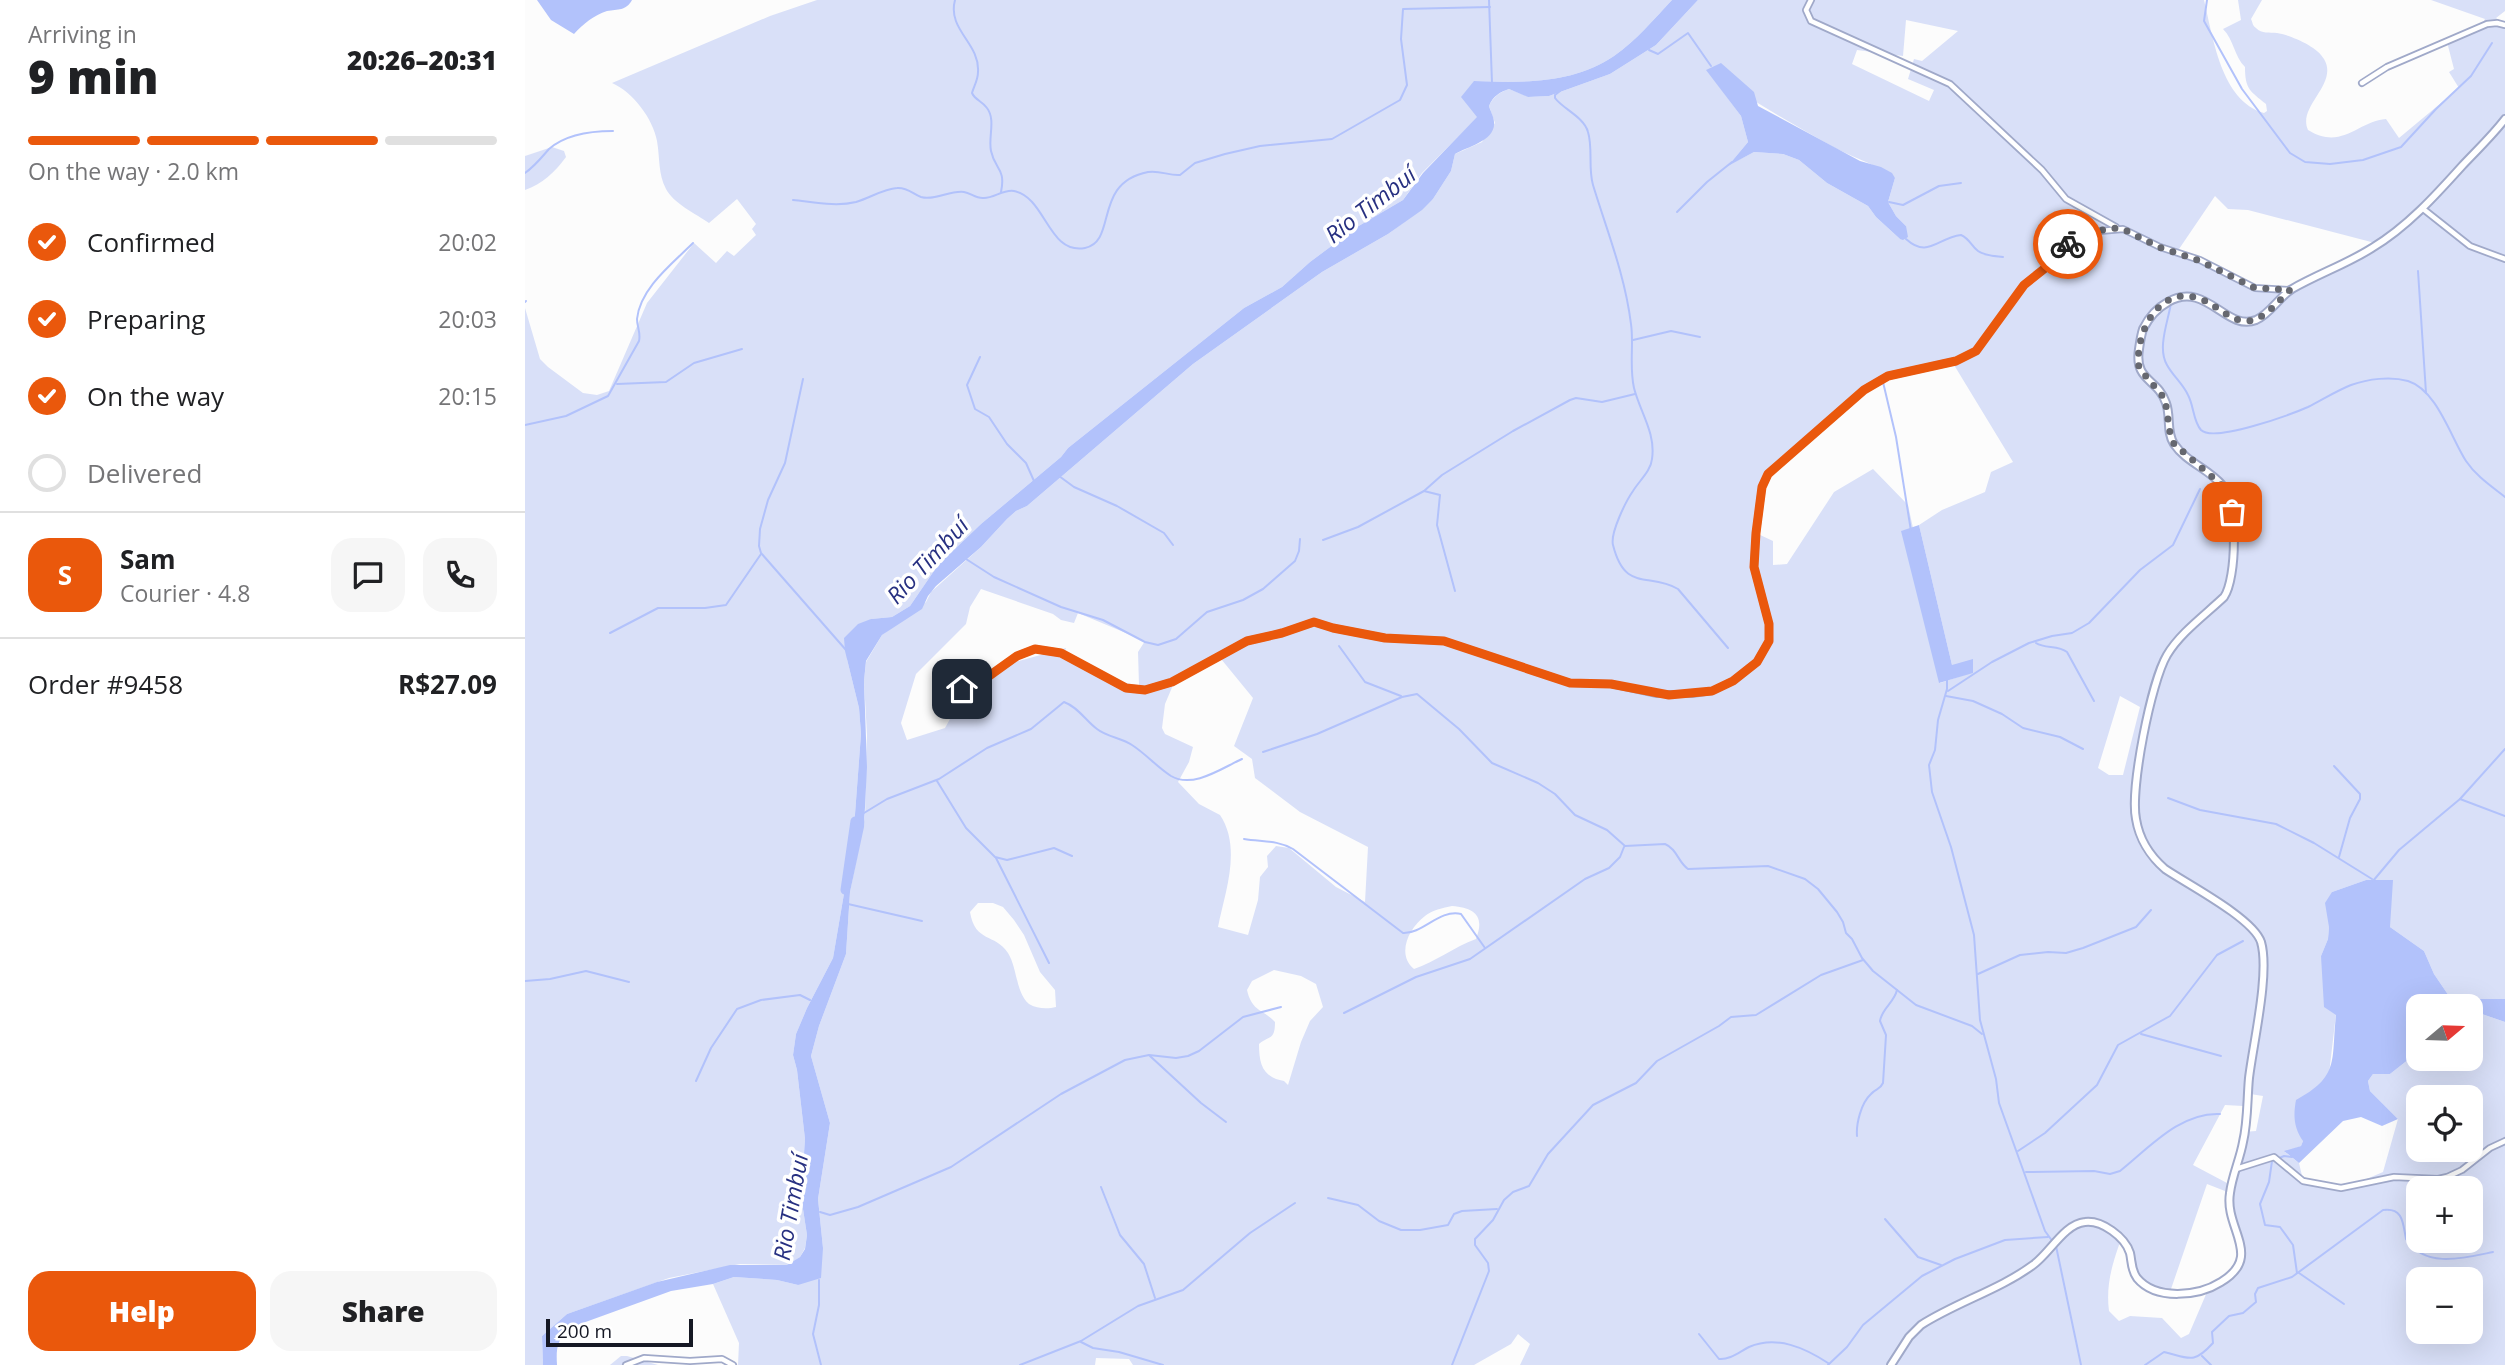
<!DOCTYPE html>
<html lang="en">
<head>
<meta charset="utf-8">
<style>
  body { margin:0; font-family:"Open Sans",sans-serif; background:#f6f6f6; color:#202124; height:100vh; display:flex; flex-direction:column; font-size:26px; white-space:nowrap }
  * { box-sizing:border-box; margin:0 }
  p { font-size:23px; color:#757577 }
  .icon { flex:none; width:38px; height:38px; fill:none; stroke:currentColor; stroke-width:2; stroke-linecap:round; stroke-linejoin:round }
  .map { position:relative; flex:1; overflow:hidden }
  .drawer { display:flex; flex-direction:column; background:#fff; width:525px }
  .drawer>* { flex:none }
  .needle { width:46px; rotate:71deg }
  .buttons { position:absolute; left:1881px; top:994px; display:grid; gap:14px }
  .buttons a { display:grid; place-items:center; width:77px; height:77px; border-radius:14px; background:#fff; box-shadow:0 7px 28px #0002; font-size:35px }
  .scale { position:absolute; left:21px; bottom:18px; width:147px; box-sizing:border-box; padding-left:7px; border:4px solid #151824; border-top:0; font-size:19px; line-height:24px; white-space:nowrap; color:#151824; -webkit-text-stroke:5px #fff; paint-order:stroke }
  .pin { position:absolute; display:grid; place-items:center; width:60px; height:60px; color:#fff; margin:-30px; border-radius:14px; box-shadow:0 4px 10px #0006 }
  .courier { position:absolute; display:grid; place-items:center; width:70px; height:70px; margin:-35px; border:5px solid #ea580c; border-radius:50%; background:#fff; color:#222; box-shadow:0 2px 9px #0007 }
  .summary em { font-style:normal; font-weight:800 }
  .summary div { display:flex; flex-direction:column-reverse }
  .summary { display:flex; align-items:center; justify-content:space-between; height:119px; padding:0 28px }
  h1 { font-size:46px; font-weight:800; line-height:52px }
  .bar { display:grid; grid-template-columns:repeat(4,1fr); gap:10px 7px; align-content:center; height:84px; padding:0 28px }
  .bar i { height:9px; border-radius:5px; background:#e0e0e0 }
  .bar .selected { background:#ea580c }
  .bar p { grid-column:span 4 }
  .line { display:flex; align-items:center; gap:18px; padding:0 28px; border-top:2px solid #e0e0e0 }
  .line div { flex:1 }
  .round { display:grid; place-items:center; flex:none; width:74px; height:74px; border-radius:21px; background:#f6f6f6 }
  ol { padding:0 28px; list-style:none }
  li { display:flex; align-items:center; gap:21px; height:77px }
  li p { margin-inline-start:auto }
  li .icon { padding:7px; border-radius:50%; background:#ea580c; color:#fff; stroke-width:4 }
  li:last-child { color:#757577 }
  li i { width:38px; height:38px; border:4px solid #e0e0e0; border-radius:50% }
  .button { display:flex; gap:14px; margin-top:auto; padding:14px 28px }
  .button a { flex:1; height:80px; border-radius:21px; background:#ea580c; color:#fff; font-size:28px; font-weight:800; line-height:80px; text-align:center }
  .button a+a { background:#f6f6f6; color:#202124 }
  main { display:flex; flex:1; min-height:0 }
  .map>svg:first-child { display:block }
  .green { fill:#d9e0f8; fill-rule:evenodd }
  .water { fill:#b2c2fb }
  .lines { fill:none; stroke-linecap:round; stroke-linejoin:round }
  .stream { stroke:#b2c2fb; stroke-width:2 }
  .river { stroke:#b2c2fb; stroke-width:9 }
  .street-casing { stroke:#a0a9c9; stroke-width:8 }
  .secondary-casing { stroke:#a0a9c9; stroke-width:10 }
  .street { stroke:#fff; stroke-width:4.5 }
  .secondary { stroke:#fff; stroke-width:6 }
  .done { stroke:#666870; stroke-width:7; stroke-dasharray:0 12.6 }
  .route { stroke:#ea580c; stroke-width:9 }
  .labels { text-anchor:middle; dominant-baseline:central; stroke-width:7; stroke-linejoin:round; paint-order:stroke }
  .water-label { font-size:23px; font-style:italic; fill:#273081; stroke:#fff }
</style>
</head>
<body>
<main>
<section class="drawer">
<div class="summary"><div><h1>9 min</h1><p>Arriving in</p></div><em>20:26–20:31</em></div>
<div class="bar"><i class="selected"></i><i class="selected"></i><i class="selected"></i><i></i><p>On the way · 2.0 km</p></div>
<ol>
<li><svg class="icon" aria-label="check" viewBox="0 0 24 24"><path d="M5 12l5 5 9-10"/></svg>Confirmed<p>20:02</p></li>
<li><svg class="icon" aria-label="check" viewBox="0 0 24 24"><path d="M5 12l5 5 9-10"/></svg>Preparing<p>20:03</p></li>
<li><svg class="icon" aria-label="check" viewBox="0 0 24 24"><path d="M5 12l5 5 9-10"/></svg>On the way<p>20:15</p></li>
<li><i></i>Delivered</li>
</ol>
<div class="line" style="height:126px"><b class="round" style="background:#ea580c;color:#fff">S</b><div><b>Sam</b><p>Courier · 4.8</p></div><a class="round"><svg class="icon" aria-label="chat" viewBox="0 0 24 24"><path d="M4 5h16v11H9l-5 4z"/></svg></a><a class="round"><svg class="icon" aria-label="phone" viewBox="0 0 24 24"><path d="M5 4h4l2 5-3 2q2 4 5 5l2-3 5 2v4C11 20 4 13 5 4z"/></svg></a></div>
<div class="line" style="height:91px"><div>Order #9458</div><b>R$27.09</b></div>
<div class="button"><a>Help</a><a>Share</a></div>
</section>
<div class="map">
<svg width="1980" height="1365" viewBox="0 0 1980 1365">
  <rect width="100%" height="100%" fill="#fcfcfc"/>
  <!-- green -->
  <g class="green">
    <path d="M292 0H1147C1129 19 1111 41 1089 56 1048 84 996 83 949 81L953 117 897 173 878 200 832 227 785 262 757 287 719 308 543 448 536 457 456 524 413 565 385 606 367 617 346 619 322 659 334 708 336 734 328 841 308 958 282 1008 271 1034 268 1055 272 1070 280 1139 276 1196 282 1235 280 1248 275 1257 263 1265 215 1264 144 1278 42 1314 17 1336 18 1365H0V308L15 359 23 367 58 393 72 395 84 391 122 303 169 243 191 263 202 251 209 256 231 235 227 229 231 224 212 199 184 223C171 214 148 203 141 189 133 174 135 158 132 141 128 119 108 92 87 83L245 16Z"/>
    <path d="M1173 0H1679C1688 37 1696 101 1739 113L1742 111 1741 104C1725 91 1720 89 1720 67 1709 56 1709 40 1698 29L1716 20 1713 0H1737L1726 19C1728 23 1727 25 1731 28 1737 34 1744 32 1752 33 1765 35 1792 46 1799 59 1814 84 1772 106 1783 130 1817 151 1833 121 1861 119L1874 138 1934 88 1924 72 1929 69 1922 42 1956 26 1960 19 1906 0H1980V11L1971 18 1980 24V999H1926L1909 974 1899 951 1865 927 1841 880 1807 892 1803 939 1796 956 1811 1014 1804 1074 1791 1089 1771 1101 1778 1141 1776 1146 1760 1152 1774 1163 1778 1180 1825 1186 1858 1172 1873 1119 1845 1091 1843 1081 1848 1074H1865L1893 1052 1894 1059H1946V1017L1954 1013 1980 1022V1365H995L1005 1344 993 1334 986 1344 949 1365H608L604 1359 571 1358 570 1365H213L214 1343 188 1284 209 1277 252 1280 273 1285 298 1248 293 1199 305 1123 286 1056 294 1026 321 954 325 892 340 817 342 735 339 681 341 662 357 635 401 602 406 592 456 547 482 519 491 511 502 506 668 364 797 272 863 234 897 209 908 199 926 171 930 154 957 142 970 123 964 106C968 97 975 92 984 89L1004 97 1024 96 1085 74 1131 45ZM1381 20 1433 31 1397 61 1389 59 1383 79 1409 90 1404 101 1327 64 1332 50 1378 56ZM1182 70C1224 99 1267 124 1312 149 1332 159 1353 165 1370 178L1363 202 1371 216 1381 226 1375 239 1351 217 1343 206 1302 183 1274 160 1258 154 1229 152 1204 165 1223 142 1216 116ZM1690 196 1703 209 1723 210 1850 243 1803 268 1756 290 1731 286 1708 279 1682 264 1652 252ZM1426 360 1488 462 1466 472 1460 492 1417 510 1394 525 1427 665 1448 672 1415 683 1377 531 1388 528 1383 505 1348 469 1309 492 1262 564 1248 565V541L1233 534 1242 476 1264 454 1341 386 1363 373ZM456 589 528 614 536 620 549 623 553 613 620 641 613 652 614 685C586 683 562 666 540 651L541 648 490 662 446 681 420 728 382 740 376 723 391 674 441 624 445 607ZM692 654 728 698 709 746 727 759 730 778 775 812 843 847 840 902 811 887 764 848 751 846 742 856 743 867 735 877 733 900 723 935 693 927C700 892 717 848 695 815L674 804 653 782 664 762 668 747 640 734 637 728 640 704 651 678ZM1595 696 1615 707 1598 775H1584L1573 768ZM453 903H468L478 907 489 920 499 935 515 972 530 990 531 1007C523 1009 512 1009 504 1004 491 993 492 967 483 953 470 933 450 943 445 912ZM927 906C950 908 960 916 951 939 929 947 910 962 889 969 871 954 884 928 900 916 907 910 918 908 927 906ZM749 970 776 976 791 984 798 1007 785 1021 776 1042 763 1085 759 1081C738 1077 734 1065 734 1044 744 1035 750 1041 750 1022 738 1009 727 1012 722 990L727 981ZM1719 1093 1738 1096 1731 1131 1718 1132 1702 1183 1668 1165 1700 1105 1718 1106ZM1894 1097H1946V1150H1894ZM1682 1184 1700 1191 1703 1219 1716 1252 1709 1267 1685 1285 1664 1334 1656 1338 1637 1318 1605 1316 1594 1321 1584 1311C1581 1287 1586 1268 1594 1245L1597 1243 1607 1275 1630 1288 1646 1289ZM1894 1188H1946V1241H1894ZM1894 1279H1946V1332H1894Z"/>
    <path d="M27 147 39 151 41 157C30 172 17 184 0 190V156Z"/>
    <path d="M96 1356H102L133 1365H85Z"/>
  </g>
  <!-- water -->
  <g class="water">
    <path d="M12 0H107C101 11 93 9 82 11 69 15 58 24 49 34L26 20Z"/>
    <path d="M1147 0H1173L1131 45 1085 74 1024 96 1003 97 984 89C975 92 968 96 964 106 965 110 969 117 969 122 971 141 942 147 930 154L926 171 908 199 897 210 863 234 797 272 668 364 502 506 491 511 482 519 456 547 411 586 403 596 397 609 357 635 341 661 339 681 342 767 339 827 325 892 321 954 294 1026 286 1056 305 1123 293 1199 298 1248 296 1278 273 1285 252 1280 209 1277 188 1284 146 1291 44 1328C32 1340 31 1349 32 1365H18L17 1336 42 1314 132 1282 205 1265H262L275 1257 280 1249 282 1235 276 1196 280 1139 272 1070 268 1055 271 1034 282 1008 308 958 328 841 336 734 334 708 320 651 319 638 333 624 346 619 367 617 385 606 413 565 456 524 536 457 543 448 719 308 757 287 785 262 832 227 878 200 898 173 952 117 936 97 949 81C996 83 1048 84 1089 56 1111 41 1129 19 1147 0Z"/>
    <path d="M1196 63 1229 92 1233 106 1335 161 1356 167 1367 173 1370 178 1363 202 1371 216 1381 226 1383 237 1378 240 1375 239 1351 217 1343 206 1302 183 1274 160 1258 154 1229 152 1203 166 1223 142 1216 116 1181 70Z"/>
    <path d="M1394 525 1427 665 1448 659V673L1414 683 1376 531Z"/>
    <path d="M1841 880H1868L1865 927 1899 951 1909 974 1926 999H1980V1022L1954 1013 1946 1017V1006H1894L1893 1052 1865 1074H1848L1843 1081 1845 1091 1873 1119 1857 1126 1836 1117 1818 1121 1774 1163 1759 1151 1776 1146 1778 1141C1769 1128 1768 1116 1771 1100 1815 1076 1806 1061 1811 1015L1799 1007 1796 956 1803 939 1804 927 1800 903 1807 892Z"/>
  </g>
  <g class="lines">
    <!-- stream -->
    <g class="stream">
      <path d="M430 0C422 30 455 43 453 72 453 80 449 86 447 93 450 100 457 101 462 108 471 120 463 137 466 151 470 170 481 168 476 192"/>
      <path d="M964 0 967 83"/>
      <path d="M1682 0 1679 21 1717 89 1765 153 1780 162 1805 164 1838 160 1876 147 1911 109 1946 76 1967 43"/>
      <path d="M1124 50 1133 54 1163 33 1186 66"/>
      <path d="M1035 91 1030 95V98C1038 109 1059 117 1063 132 1068 148 1063 168 1068 185 1082 231 1100 275 1106 324 1109 345 1104 366 1109 388 1115 412 1131 433 1127 459 1126 471 1114 481 1108 491 1101 501 1085 533 1088 545 1100 593 1124 572 1153 589L1203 648"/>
      <path d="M0 173C10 166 16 158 24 149 41 134 67 131 88 131"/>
      <path d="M268 200C288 202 311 207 331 202 345 198 358 189 372 188 382 187 388 194 396 197 410 201 425 190 439 192 446 193 451 199 459 198 469 198 479 189 489 191 521 197 523 255 560 248 593 241 567 183 623 172 635 170 644 176 655 175L670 163 700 154 735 146 807 139 875 100 882 85 876 39 878 9 965 7"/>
      <path d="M1364 202 1378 205 1414 186 1436 183"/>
      <path d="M1152 212 1182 182 1207 162"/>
      <path d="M1381 239C1403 259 1412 238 1436 235 1445 239 1446 246 1453 251 1460 256 1470 256 1478 257"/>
      <path d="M1893 271 1901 393"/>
      <path d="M0 302 1 301"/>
      <path d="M1646 303C1643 322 1632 348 1642 365 1648 376 1658 384 1663 395 1669 406 1668 421 1676 430 1689 443 1767 414 1783 407 1797 400 1811 391 1826 385 1843 379 1865 376 1883 381 1912 390 1926 438 1941 461 1951 476 1966 486 1980 497"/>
      <path d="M1108 340 1146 331 1175 337"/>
      <path d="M455 357 442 385 450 409 464 417 482 444 501 463 509 481"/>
      <path d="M278 379 260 463 243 500 235 529 234 546 236 553 321 650"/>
      <path d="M1358 382 1371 437 1386 531"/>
      <path d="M92 384 141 382 169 363 217 349"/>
      <path d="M0 425 41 416 83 396 114 341C116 333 112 327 112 319 115 288 148 263 168 243"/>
      <path d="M534 476 549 487 592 506 639 533 648 545"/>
      <path d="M899 491 915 495 912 525 930 591"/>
      <path d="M798 540 833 527 899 491 917 475 988 431 1045 400 1051 398 1077 402 1110 394"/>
      <path d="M441 559 469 577 536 607 578 620 620 642 633 645 651 639 682 612 718 600 738 589 770 561 774 551 775 539"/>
      <path d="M85 633 133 608H180L201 605 236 554"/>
      <path d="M1511 643C1520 649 1533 645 1542 652L1569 701"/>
      <path d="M814 646 840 682 876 696"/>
      <path d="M1422 679V689L1413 720 1410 750 1404 765 1407 792 1426 847 1449 935 1455 1020 1471 1079 1474 1103 1520 1231 1528 1242"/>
      <path d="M1423 691 1467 662 1504 643 1527 636 1547 633 1564 623 1615 570 1648 545 1675 489"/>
      <path d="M1421 696 1448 701 1477 714 1498 728 1535 737 1558 749"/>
      <path d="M738 752 792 734 877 697 892 694 934 729 967 763 1013 783 1030 794 1050 815 1082 830 1100 846 1140 844C1152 849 1153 862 1163 869L1243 866 1280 879 1293 889 1312 912 1318 922 1321 933 1327 939 1337 958 1348 971 1391 1005 1447 1026 1457 1034"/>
      <path d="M1809 766 1835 794V799L1825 818 1814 857"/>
      <path d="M412 781 441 828 470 857 482 860 529 848 547 856"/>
      <path d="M1643 798 1675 810 1751 824 1789 843 1847 879"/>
      <path d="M1935 799 1980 816"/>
      <path d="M339 813 362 799 414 779 462 748 506 729 539 702C553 707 561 721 572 729 582 737 597 738 607 745 621 754 632 767 646 776 668 789 697 768 717 759"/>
      <path d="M719 839C738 842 752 840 768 849L878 933C898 934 914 909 936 914L960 948"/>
      <path d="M471 858 524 963"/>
      <path d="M1848 881 1874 850 1935 799 1980 749"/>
      <path d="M323 904 397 921"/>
      <path d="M1453 974 1495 955 1523 952 1541 953 1558 948 1611 927 1626 910"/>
      <path d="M0 981 25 979 61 971 104 982"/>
      <path d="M819 1013 891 977 945 959 1060 879 1084 868 1095 857 1099 847"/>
      <path d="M1616 1034 1696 1056"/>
      <path d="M625 1056 676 1103 701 1122"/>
      <path d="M171 1081 186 1048 212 1009 236 1000 275 995 285 1000"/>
      <path d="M1332 1136C1331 1124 1336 1103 1346 1094 1351 1088 1355 1090 1358 1083L1361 1035 1355 1021C1357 1008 1369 1003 1372 990"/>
      <path d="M1493 1151 1520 1133 1572 1085 1593 1045 1645 1016 1692 955 1718 941"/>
      <path d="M1767 1157 1759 1156 1747 1161 1744 1182 1735 1204 1740 1225 1755 1227 1768 1245 1772 1273"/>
      <path d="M1501 1172 1569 1171 1585 1174 1595 1171C1624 1148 1655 1112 1695 1114"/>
      <path d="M576 1187 595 1235 619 1264 630 1298"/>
      <path d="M803 1198 833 1205 854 1221 876 1230H895L923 1225 929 1214 937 1211 972 1209"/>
      <path d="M295 1212 305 1215 333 1207 426 1167 536 1094 600 1060 624 1055 651 1058 663 1056 674 1051 718 1017 756 1007"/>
      <path d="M1360 1219 1393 1257 1416 1265"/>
      <path d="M1531 1246 1556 1365"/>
      <path d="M1774 1273 1819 1304"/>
      <path d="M294 1280V1305L288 1334 296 1365"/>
      <path d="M1174 1334 1194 1359C1205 1360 1214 1352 1224 1347 1252 1335 1280 1348 1303 1363"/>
      <path d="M556 1342 568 1348 594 1352 638 1365"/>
      <path d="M1677 1356 1686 1365"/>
      <path d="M495 1365 556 1341 613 1306 658 1290 725 1233 770 1203"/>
      <path d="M927 1365 964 1271 963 1263 950 1245V1239L968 1220 979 1200 988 1192 1004 1186 1023 1154 1068 1105 1111 1083 1132 1061 1194 1026 1206 1017 1231 1015 1296 975 1338 960"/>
      <path d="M1303 1365 1322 1347 1338 1325 1397 1276 1430 1259 1480 1240 1523 1237"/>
      <path d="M1620 1365 1639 1352C1664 1358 1668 1365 1688 1343L1687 1332 1704 1316 1718 1313 1731 1302 1730 1294 1733 1288 1767 1277 1858 1210C1879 1207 1878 1225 1881 1239 1900 1269 1939 1258 1968 1252"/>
    </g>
    <!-- river -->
    <path class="river" d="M320 890 330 821"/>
    <defs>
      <g id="street">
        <path d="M1286 0 1281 10 1286 21 1425 84 1517 170 1541 199 1591 227"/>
        <path d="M1837 83 1862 67 1962 24 1972 23 1980 25"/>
        <path d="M1897 208 1945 246 1980 259"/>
        <path d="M437 689 464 676 492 656 510 649 536 653 601 688 620 690 647 682 722 641 757 633 789 622 808 628 860 638 919 641 1045 683 1086 684 1132 694H1167L1187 691 1208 681 1232 662 1244 641V624L1229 567 1231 533 1237 487 1243 474 1339 390 1363 376 1431 361 1451 351 1499 285 1519 269 1549 239 1575 231 1598 229 1635 247 1675 260 1730 288 1764 290"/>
        <path d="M1711 1169 1749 1157 1778 1181 1816 1188 1869 1177 1913 1179 1922 1177 1937 1170 1965 1148 1980 1141"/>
        <path d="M101 1365 119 1358 165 1361 197 1359 208 1365"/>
      </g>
      <path id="secondary" d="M1366 1365 1384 1337 1396 1325C1432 1302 1474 1290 1508 1265 1525 1253 1539 1224 1560 1222 1577 1220 1600 1237 1605 1253 1607 1262 1606 1270 1612 1278 1631 1301 1674 1296 1696 1282 1739 1256 1699 1229 1705 1193 1707 1176 1715 1159 1718 1142 1723 1121 1722 1099 1724 1078 1728 1044 1745 973 1736 942 1728 918 1662 884 1640 869 1625 856 1614 838 1611 819 1605 789 1626 682 1642 655 1655 633 1680 615 1699 597 1712 578 1713 503 1697 485 1684 469 1661 462 1649 444 1641 432 1646 416 1641 403 1633 378 1609 382 1614 349 1615 342 1616 335 1618 329 1624 317 1632 308 1643 302 1681 280 1701 332 1731 320 1745 314 1754 297 1767 289 1793 274 1822 264 1847 248 1882 227 1910 196 1937 166 1951 151 1967 136 1980 119"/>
    </defs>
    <!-- street casing -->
    <use href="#street" class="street-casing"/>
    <!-- secondary casing -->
    <use href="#secondary" class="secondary-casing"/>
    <!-- street -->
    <use href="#street" class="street"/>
    <!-- secondary -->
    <use href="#secondary" class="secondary"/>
  </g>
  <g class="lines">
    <!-- done -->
    <path class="done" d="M1543 244 1557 235 1586 228 1598 229 1634 247 1675 261 1730 288 1765 290C1753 301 1739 321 1722 321 1704 321 1690 303 1673 298 1633 285 1609 335 1614 368L1640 399 1645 433 1649 444 1700 488 1707 512"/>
    <!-- route -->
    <path class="route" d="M437 689 464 676 492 656 510 649 536 653 601 688 620 690 647 682 722 641 757 633 789 622 808 628 860 638 919 641 1045 683 1086 684 1144 695 1187 691 1208 681 1232 662 1244 641V624L1229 567 1231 533 1237 487 1243 474 1339 390 1363 376 1431 361 1451 351 1499 285 1519 269 1543 244"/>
  </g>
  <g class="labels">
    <!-- water labels -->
    <g class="water-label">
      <text transform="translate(845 204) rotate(-38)">Rio Timbuí</text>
      <text transform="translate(402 560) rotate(-47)">Rio Timbuí</text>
      <text transform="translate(265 1207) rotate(-80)">Rio Timbuí</text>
    </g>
  </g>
</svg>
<div class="buttons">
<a><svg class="needle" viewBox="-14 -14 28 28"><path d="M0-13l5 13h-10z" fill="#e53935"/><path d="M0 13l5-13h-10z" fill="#757577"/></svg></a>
<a><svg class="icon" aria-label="locate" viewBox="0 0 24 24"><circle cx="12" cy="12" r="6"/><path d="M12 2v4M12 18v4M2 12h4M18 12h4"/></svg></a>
<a>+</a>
<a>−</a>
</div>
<div class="scale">200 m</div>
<div class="pin" style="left:1707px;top:512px;background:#ea580c"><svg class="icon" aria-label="bag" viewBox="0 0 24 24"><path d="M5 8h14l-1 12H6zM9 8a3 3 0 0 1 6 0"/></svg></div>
<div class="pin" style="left:437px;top:689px;background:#1f2937"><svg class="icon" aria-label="home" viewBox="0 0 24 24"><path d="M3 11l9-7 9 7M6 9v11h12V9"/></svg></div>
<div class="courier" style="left:1543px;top:244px"><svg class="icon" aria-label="bike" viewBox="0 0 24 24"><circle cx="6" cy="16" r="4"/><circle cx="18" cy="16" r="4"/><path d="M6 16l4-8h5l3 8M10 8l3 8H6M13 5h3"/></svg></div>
</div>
</main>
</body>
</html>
